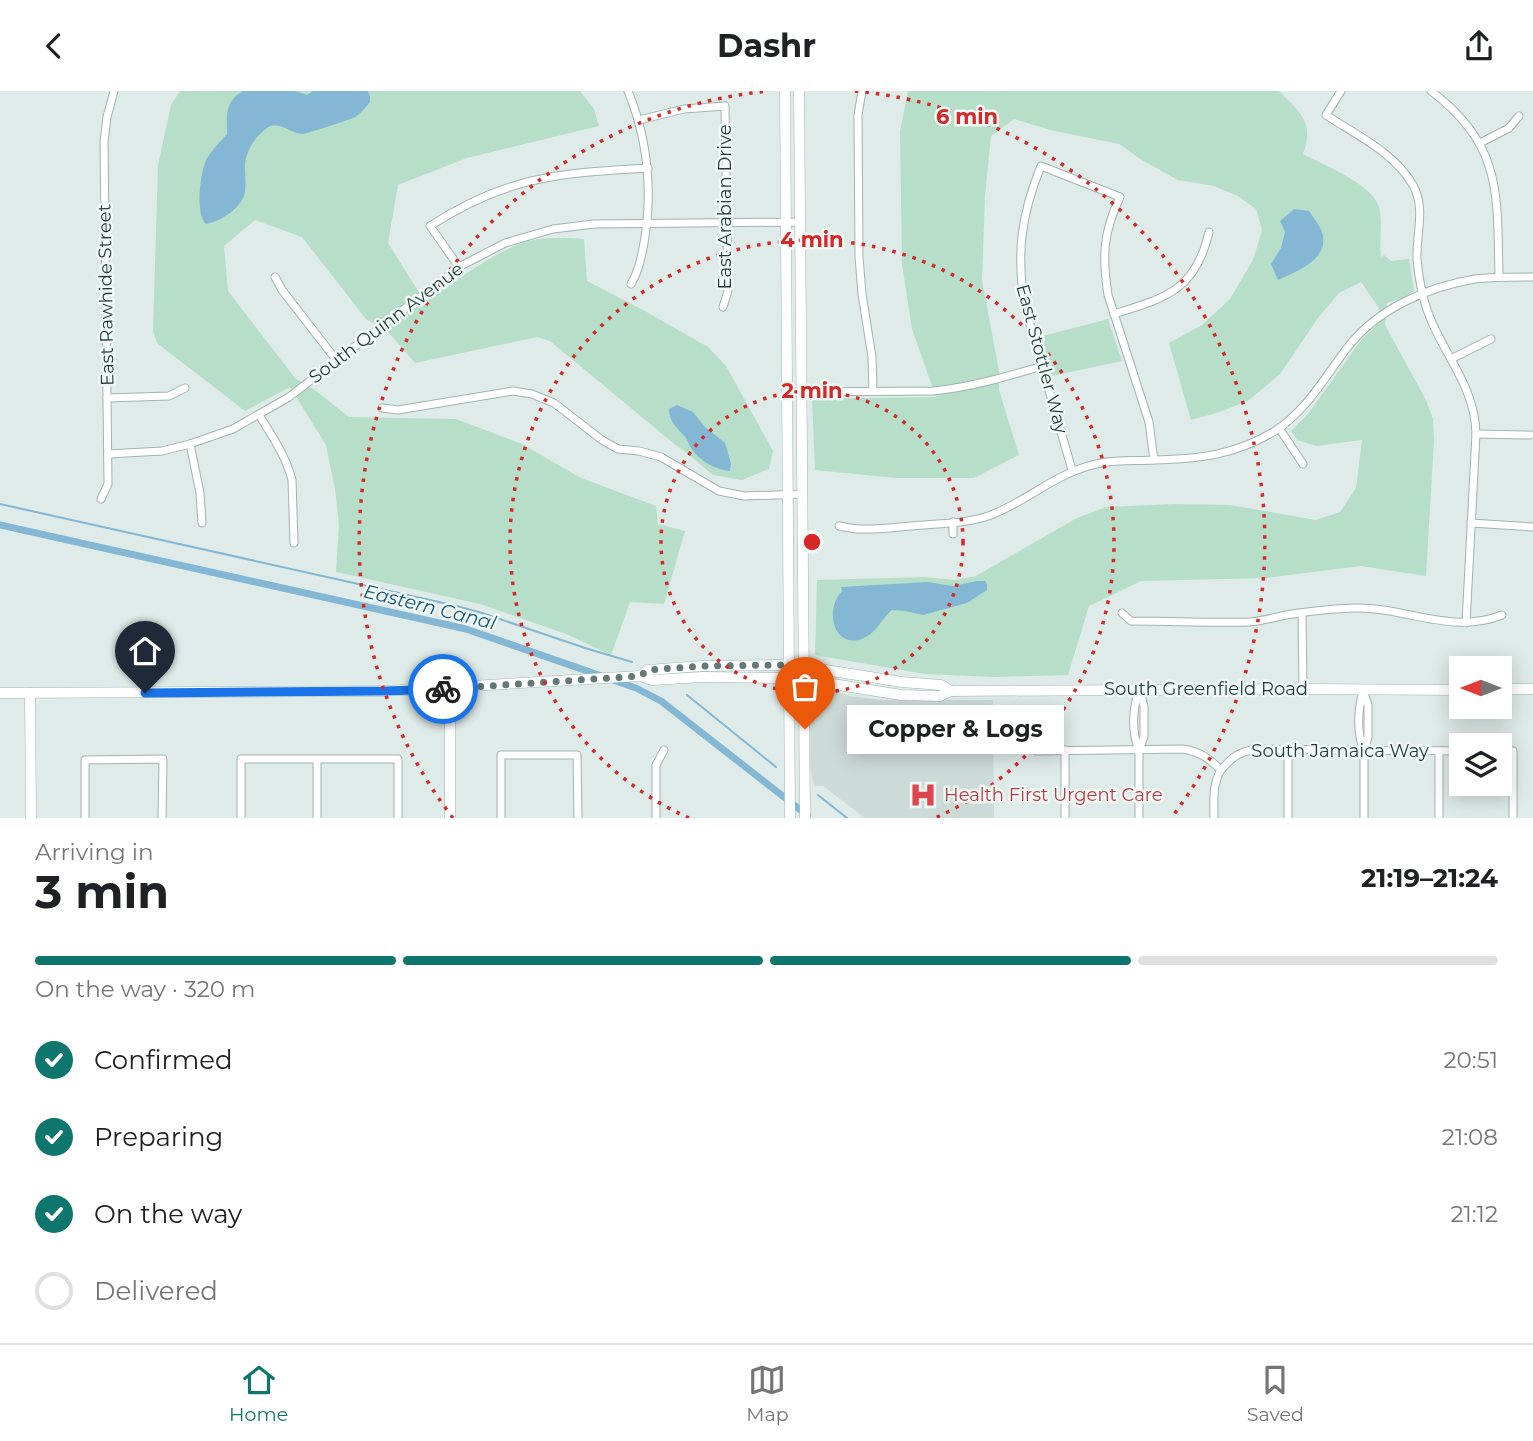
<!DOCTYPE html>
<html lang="en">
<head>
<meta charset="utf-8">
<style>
  body { margin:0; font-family:Montserrat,sans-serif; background:#f2f2f2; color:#202124; height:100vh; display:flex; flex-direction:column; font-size:26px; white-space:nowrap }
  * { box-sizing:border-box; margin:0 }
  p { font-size:23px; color:#757577 }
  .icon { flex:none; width:38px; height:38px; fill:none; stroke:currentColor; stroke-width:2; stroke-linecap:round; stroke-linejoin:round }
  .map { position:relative; height:727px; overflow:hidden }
  .drawer { display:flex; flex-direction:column; background:#fff; flex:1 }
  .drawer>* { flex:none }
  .needle { width:46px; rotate:270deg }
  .tools { position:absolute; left:1449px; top:565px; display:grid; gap:14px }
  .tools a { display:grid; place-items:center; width:63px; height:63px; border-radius:0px; background:#fff; box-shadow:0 4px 18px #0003; font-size:35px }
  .pin { position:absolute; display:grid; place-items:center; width:60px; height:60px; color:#fff; margin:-72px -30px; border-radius:50% 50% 50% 0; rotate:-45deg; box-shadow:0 0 7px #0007 }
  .pin .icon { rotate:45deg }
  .courier { position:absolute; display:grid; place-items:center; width:70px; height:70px; margin:-35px; border:5px solid #1a73e8; border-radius:50%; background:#fff; color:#222; box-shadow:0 2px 9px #0007 }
  .bubble { position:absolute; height:49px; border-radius:0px; background:#fff; box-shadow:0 4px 18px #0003; font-size:23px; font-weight:700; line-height:49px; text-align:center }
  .overview em { font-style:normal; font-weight:700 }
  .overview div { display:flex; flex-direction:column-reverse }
  .overview { display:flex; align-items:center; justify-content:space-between; height:119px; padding:0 35px }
  h1 { font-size:46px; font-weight:700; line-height:52px }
  .bar { display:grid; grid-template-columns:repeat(4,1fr); gap:10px 7px; align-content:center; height:84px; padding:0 35px }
  .bar i { height:9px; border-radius:5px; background:#e0e0e0 }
  .bar .current { background:#0f766e }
  .bar p { grid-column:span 4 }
  ol { padding:0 35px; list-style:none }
  li { display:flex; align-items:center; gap:21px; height:77px }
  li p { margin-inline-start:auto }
  li .icon { padding:7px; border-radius:50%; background:#0f766e; color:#fff; stroke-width:4 }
  li:last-child { color:#757577 }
  li i { width:38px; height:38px; border:4px solid #e0e0e0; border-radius:50% }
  header { display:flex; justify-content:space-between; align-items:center; height:91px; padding:0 35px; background:#fff; font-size:32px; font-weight:700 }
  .tab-bar { display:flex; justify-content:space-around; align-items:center; height:98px; border-top:2px solid #e0e0e0; background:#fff; font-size:19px; color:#757577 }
  .tab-bar a { display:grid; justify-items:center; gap:4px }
  .tab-bar .current { color:#0f766e }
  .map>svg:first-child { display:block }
  .built { fill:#cddbd8 }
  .green { fill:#b7dec9 }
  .water { fill:#84b7d4 }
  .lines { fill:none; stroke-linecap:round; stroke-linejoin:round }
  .stream { stroke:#84b7d4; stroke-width:2 }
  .canal { stroke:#84b7d4; stroke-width:7 }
  .street-casing { stroke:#a2b3b0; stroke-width:9 }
  .secondary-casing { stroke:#9db8b3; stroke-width:11 }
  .street { stroke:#fff; stroke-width:7 }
  .secondary { stroke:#fff; stroke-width:10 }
  .done { stroke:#627977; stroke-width:7; stroke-dasharray:0 12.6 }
  .route { stroke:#1a73e8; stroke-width:9 }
  .ring { fill:none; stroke:#d62828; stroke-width:3.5; stroke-dasharray:3.5 7 }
  .labels { text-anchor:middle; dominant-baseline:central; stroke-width:5; stroke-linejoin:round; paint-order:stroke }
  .street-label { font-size:18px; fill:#1f3c3a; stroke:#f0f8f5 }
  .health-label { font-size:18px; fill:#be3a42; stroke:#f0f8f5; text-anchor:start }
  .water-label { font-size:19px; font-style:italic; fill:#17567b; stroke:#f0f8f5 }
  .centre { fill:#d62828; stroke:#f0f8f5; stroke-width:3.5 }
  .ring-label { font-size:21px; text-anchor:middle; font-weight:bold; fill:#d62828; stroke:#f0f8f5; stroke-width:5; stroke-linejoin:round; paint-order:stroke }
</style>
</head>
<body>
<header><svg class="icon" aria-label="back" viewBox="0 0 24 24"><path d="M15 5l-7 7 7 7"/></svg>Dashr<svg class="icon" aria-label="share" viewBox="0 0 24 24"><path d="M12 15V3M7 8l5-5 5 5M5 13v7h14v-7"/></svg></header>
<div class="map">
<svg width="1533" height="727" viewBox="0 0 1533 727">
  <rect width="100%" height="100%" fill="#dfebe8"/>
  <!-- built -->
  <path class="built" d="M818 597H826L850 605 882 609H993L994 727H865L823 695H814L810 675 811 604Z"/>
  <!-- green -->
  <g class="green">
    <path d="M180 0H580L594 18 599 35 467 67 398 94 388 152 425 211C452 193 499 157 529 150 548 146 565 147 584 148L587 190 645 220 708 256 726 275 773 360 769 378 742 389 713 384 676 353 684 361 550 250 537 246 415 272 388 241 366 228 302 146 255 129 224 155 228 200 295 287 316 300 349 326 456 328 522 353 581 387 656 415 658 433 685 440 664 513 630 511 611 564 566 543 480 513 336 481 339 434 335 398 326 354 290 296 245 320 157 252 153 240 158 74 171 14Z"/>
    <path d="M908 0H1279C1300 21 1315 32 1303 63 1324 74 1372 93 1379 116 1383 132 1379 150 1381 166L1384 164 1391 170 1409 168 1414 200 1403 207 1387 212 1385 234 1426 309 1433 328 1434 350 1426 485 1361 475 1267 487 1141 490 1089 515 1068 584 993 586 924 583 815 564 817 489 924 486 956 489 976 485 1075 428 1106 416 1175 413 1230 414 1316 429 1340 421 1356 397 1362 349 1316 355 1297 349 1291 340 1307 324 1362 248 1376 235 1379 217 1361 191 1339 202 1318 227 1280 283 1249 309 1220 321 1191 329 1169 252 1202 234 1230 208 1253 169 1262 139 1256 118 1238 105 1214 95 1178 89 1142 69 1119 53 1050 39 1014 28 991 45 985 105 982 189 999 280V299L1019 364 974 387H896L815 379 812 308 936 306 912 238 902 173 900 40Z"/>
    <path d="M1108 228 1122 270 1052 285 1039 246Z"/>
  </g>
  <!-- water -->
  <g class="water">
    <path d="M243 0H296L307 4 313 0H368L370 5V11C366 16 361 22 355 26 350 29 308 42 303 43 291 43 279 29 267 37 254 46 244 63 245 78 245 85 246 93 245 100 243 117 221 130 206 133 195 122 200 84 206 69 211 60 220 51 227 43 227 25 224 11 243 0Z"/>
    <path d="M1294 118 1309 120C1313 126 1318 132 1321 139 1333 167 1297 180 1278 189L1271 173 1281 157 1285 141 1280 130Z"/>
    <path d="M677 314 693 321 705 336 725 352 731 372 730 380C716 379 699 370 691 357 689 354 688 350 686 347 678 337 669 332 669 318Z"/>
    <path d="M977 490H985L987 493V499L967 512 923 524 905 520 892 519C882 527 876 542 864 547 835 560 823 520 842 500L841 496 928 491 953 495Z"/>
  </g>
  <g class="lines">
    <!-- stream -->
    <g class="stream">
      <path d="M0 413 457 515 482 522 585 557 632 571"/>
      <path d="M687 604 776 676"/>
      <path d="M818 704 847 727"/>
    </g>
    <!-- canal -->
    <path class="canal" d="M0 434 466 538 636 597 661 610 807 724"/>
    <defs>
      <g id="street">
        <path d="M628 0C648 49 653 99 644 152 641 167 639 180 631 193"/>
        <path d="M862 0 858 24 859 166 862 203 872 266 873 300"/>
        <path d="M1341 0 1326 24C1356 44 1394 61 1413 94 1426 118 1416 142 1417 168 1418 179 1420 193 1423 205 1435 256 1475 289 1476 343L1466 532"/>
        <path d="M1431 0C1503 54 1497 104 1499 186"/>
        <path d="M639 29 684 18 725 15 728 200 723 216"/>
        <path d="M1480 52 1509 37 1519 25"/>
        <path d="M459 176 430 135C467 111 507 93 551 86 583 80 616 79 648 77"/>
        <path d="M275 186 282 199 337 270"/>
        <path d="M1114 223C1166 207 1196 199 1209 141"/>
        <path d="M1451 268 1491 248"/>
        <path d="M788 301 933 300C971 296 1006 286 1042 275"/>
        <path d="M107 307 169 305 185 297"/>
        <path d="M382 317 398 319 513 300 532 303 554 312 602 349 618 358 639 360 661 366 719 400 744 405 803 403"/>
        <path d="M259 324C272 345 286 365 292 389L294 452"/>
        <path d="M1279 337 1303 373"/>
        <path d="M1476 343 1530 344"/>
        <path d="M190 353 200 402 202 432"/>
        <path d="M108 363 162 360 190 353 233 338 289 306 459 176 505 152 553 138 594 133 801 131"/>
        <path d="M1072 379 1025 216C1016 163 1021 124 1041 75L1120 106C1103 142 1102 165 1108 204L1149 331 1154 369"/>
        <path d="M101 408 108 393 104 51 107 26 114 0"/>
        <path d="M953 431V443"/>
        <path d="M1471 432 1533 436"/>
        <path d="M839 435C846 436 853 438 860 438 881 439 903 435 924 434 946 432 970 432 991 424 1032 408 1055 381 1101 372 1118 369 1136 370 1154 369 1199 368 1235 364 1275 340 1307 319 1325 286 1347 257 1377 218 1427 196 1475 188 1494 186 1514 186 1533 186"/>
        <path d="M1122 522 1131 530C1170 530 1210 532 1249 531 1262 530 1273 527 1286 524 1308 520 1332 518 1355 517 1406 516 1451 544 1502 524"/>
        <path d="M1302 522 1303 598"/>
        <path d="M1139 598 1144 615V646L1139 659V727"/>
        <path d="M1139 598C1133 618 1131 640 1139 659"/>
        <path d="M1363 599 1368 614V646L1364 660V727"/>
        <path d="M1363 599C1358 619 1356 640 1364 660"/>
        <path d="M1288 659V727"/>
        <path d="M1036 660 1183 658C1201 661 1208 667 1221 679 1233 665 1239 661 1257 658L1461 660"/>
        <path d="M1500 660H1513V727"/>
        <path d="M317 668V727"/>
        <path d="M85 727V669L163 668 162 727"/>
        <path d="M241 727V668H398V727"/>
        <path d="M501 727V664H577L578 727"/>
        <path d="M656 727V674L664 659"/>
        <path d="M1065 727V659"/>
        <path d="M1214 727C1214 710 1212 694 1221 679"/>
        <path d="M1439 727V660"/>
      </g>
      <g id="secondary">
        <path d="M785 0 790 727"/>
        <path d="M799 0 805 727"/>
        <path d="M640 585 648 579 702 575 780 574 813 577 902 591 941 594 951 600"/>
        <path d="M450 597V727"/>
        <path d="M1500 598H1533"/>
        <path d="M0 602 385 600 640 585 652 589 703 586 781 587 814 590 901 604 940 605 951 600 1303 598 1461 599"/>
        <path d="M30 602 31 727"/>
      </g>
    </defs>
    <!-- street casing -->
    <use href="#street" class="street-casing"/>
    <!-- secondary casing -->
    <use href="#secondary" class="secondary-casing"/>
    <!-- street -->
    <use href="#street" class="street"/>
    <!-- secondary -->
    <use href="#secondary" class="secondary"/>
  </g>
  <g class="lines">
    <!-- done -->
    <path class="done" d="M443 598 640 585 648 579 702 575 780 574 804 576 805 638"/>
    <!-- route -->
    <path class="route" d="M145 602 385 600 443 598"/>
  </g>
  <!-- distance rings -->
  <g class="ring">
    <circle cx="812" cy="451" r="151"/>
    <path d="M689 727A302 302 0 1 1 935 727"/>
    <path d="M453 727A453 453 0 0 1 769 0M855 0A453 453 0 0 1 1171 727"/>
  </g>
  <!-- icons -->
  <defs>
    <symbol id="hospital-bare" viewBox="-9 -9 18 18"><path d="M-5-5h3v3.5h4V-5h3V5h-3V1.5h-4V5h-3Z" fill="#e0444e" stroke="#f0f8f5" stroke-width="2.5" paint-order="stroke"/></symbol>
  </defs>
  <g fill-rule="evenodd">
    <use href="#hospital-bare" x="904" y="685" width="38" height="38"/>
  </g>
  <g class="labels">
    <!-- street labels -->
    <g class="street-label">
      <text transform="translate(725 116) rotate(-90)">East Arabian Drive</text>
      <text transform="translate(106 204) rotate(-91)">East Rawhide Street</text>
      <text transform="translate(386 232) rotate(-37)">South Quinn Avenue</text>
      <text transform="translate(1042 268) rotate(75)">East Stottler Way</text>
      <text x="1206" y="598">South Greenfield Road</text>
      <text x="1340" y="660">South Jamaica Way</text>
    </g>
    <!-- health labels -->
    <g class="health-label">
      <text x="944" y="704">Health First Urgent Care</text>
    </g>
    <!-- water labels -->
    <g class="water-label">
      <text transform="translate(430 516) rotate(14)">Eastern Canal</text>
    </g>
  </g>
  <circle cx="812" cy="451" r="10" class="centre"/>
  <g class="ring-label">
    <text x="967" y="33">6 min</text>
    <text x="812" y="156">4 min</text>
    <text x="812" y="307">2 min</text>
  </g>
</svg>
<div class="tools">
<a><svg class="needle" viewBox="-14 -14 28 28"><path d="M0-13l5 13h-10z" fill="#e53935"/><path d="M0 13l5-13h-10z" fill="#757577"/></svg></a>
<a><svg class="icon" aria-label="layers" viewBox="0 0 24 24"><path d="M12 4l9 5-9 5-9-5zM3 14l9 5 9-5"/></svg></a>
</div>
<div class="pin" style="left:805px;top:638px;background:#ea580c"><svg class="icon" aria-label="bag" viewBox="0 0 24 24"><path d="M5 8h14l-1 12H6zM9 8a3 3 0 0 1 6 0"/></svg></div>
<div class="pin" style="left:145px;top:602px;background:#1f2937"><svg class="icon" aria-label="home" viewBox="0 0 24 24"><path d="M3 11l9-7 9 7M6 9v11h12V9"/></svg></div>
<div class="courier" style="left:443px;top:598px"><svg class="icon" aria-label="bike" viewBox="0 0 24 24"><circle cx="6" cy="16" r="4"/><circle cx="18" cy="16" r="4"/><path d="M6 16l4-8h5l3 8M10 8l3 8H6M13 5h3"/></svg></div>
<div class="bubble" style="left:847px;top:614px;width:217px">Copper &amp; Logs</div>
</div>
<section class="drawer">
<div class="overview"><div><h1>3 min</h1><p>Arriving in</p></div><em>21:19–21:24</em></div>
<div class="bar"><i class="current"></i><i class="current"></i><i class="current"></i><i></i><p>On the way · 320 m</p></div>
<ol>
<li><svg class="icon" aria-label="check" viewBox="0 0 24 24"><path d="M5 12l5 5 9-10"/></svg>Confirmed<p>20:51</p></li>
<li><svg class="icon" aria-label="check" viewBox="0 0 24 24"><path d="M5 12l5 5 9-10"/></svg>Preparing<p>21:08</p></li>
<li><svg class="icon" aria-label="check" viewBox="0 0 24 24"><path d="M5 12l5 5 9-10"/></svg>On the way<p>21:12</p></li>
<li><i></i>Delivered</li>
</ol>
</section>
<nav class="tab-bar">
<a class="current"><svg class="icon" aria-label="home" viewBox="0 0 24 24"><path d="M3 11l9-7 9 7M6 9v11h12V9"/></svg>Home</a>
<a><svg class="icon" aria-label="map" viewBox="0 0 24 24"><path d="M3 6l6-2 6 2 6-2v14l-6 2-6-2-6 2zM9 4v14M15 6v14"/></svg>Map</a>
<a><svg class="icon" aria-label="saved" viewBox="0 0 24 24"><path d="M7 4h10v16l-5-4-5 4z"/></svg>Saved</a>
</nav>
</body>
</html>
